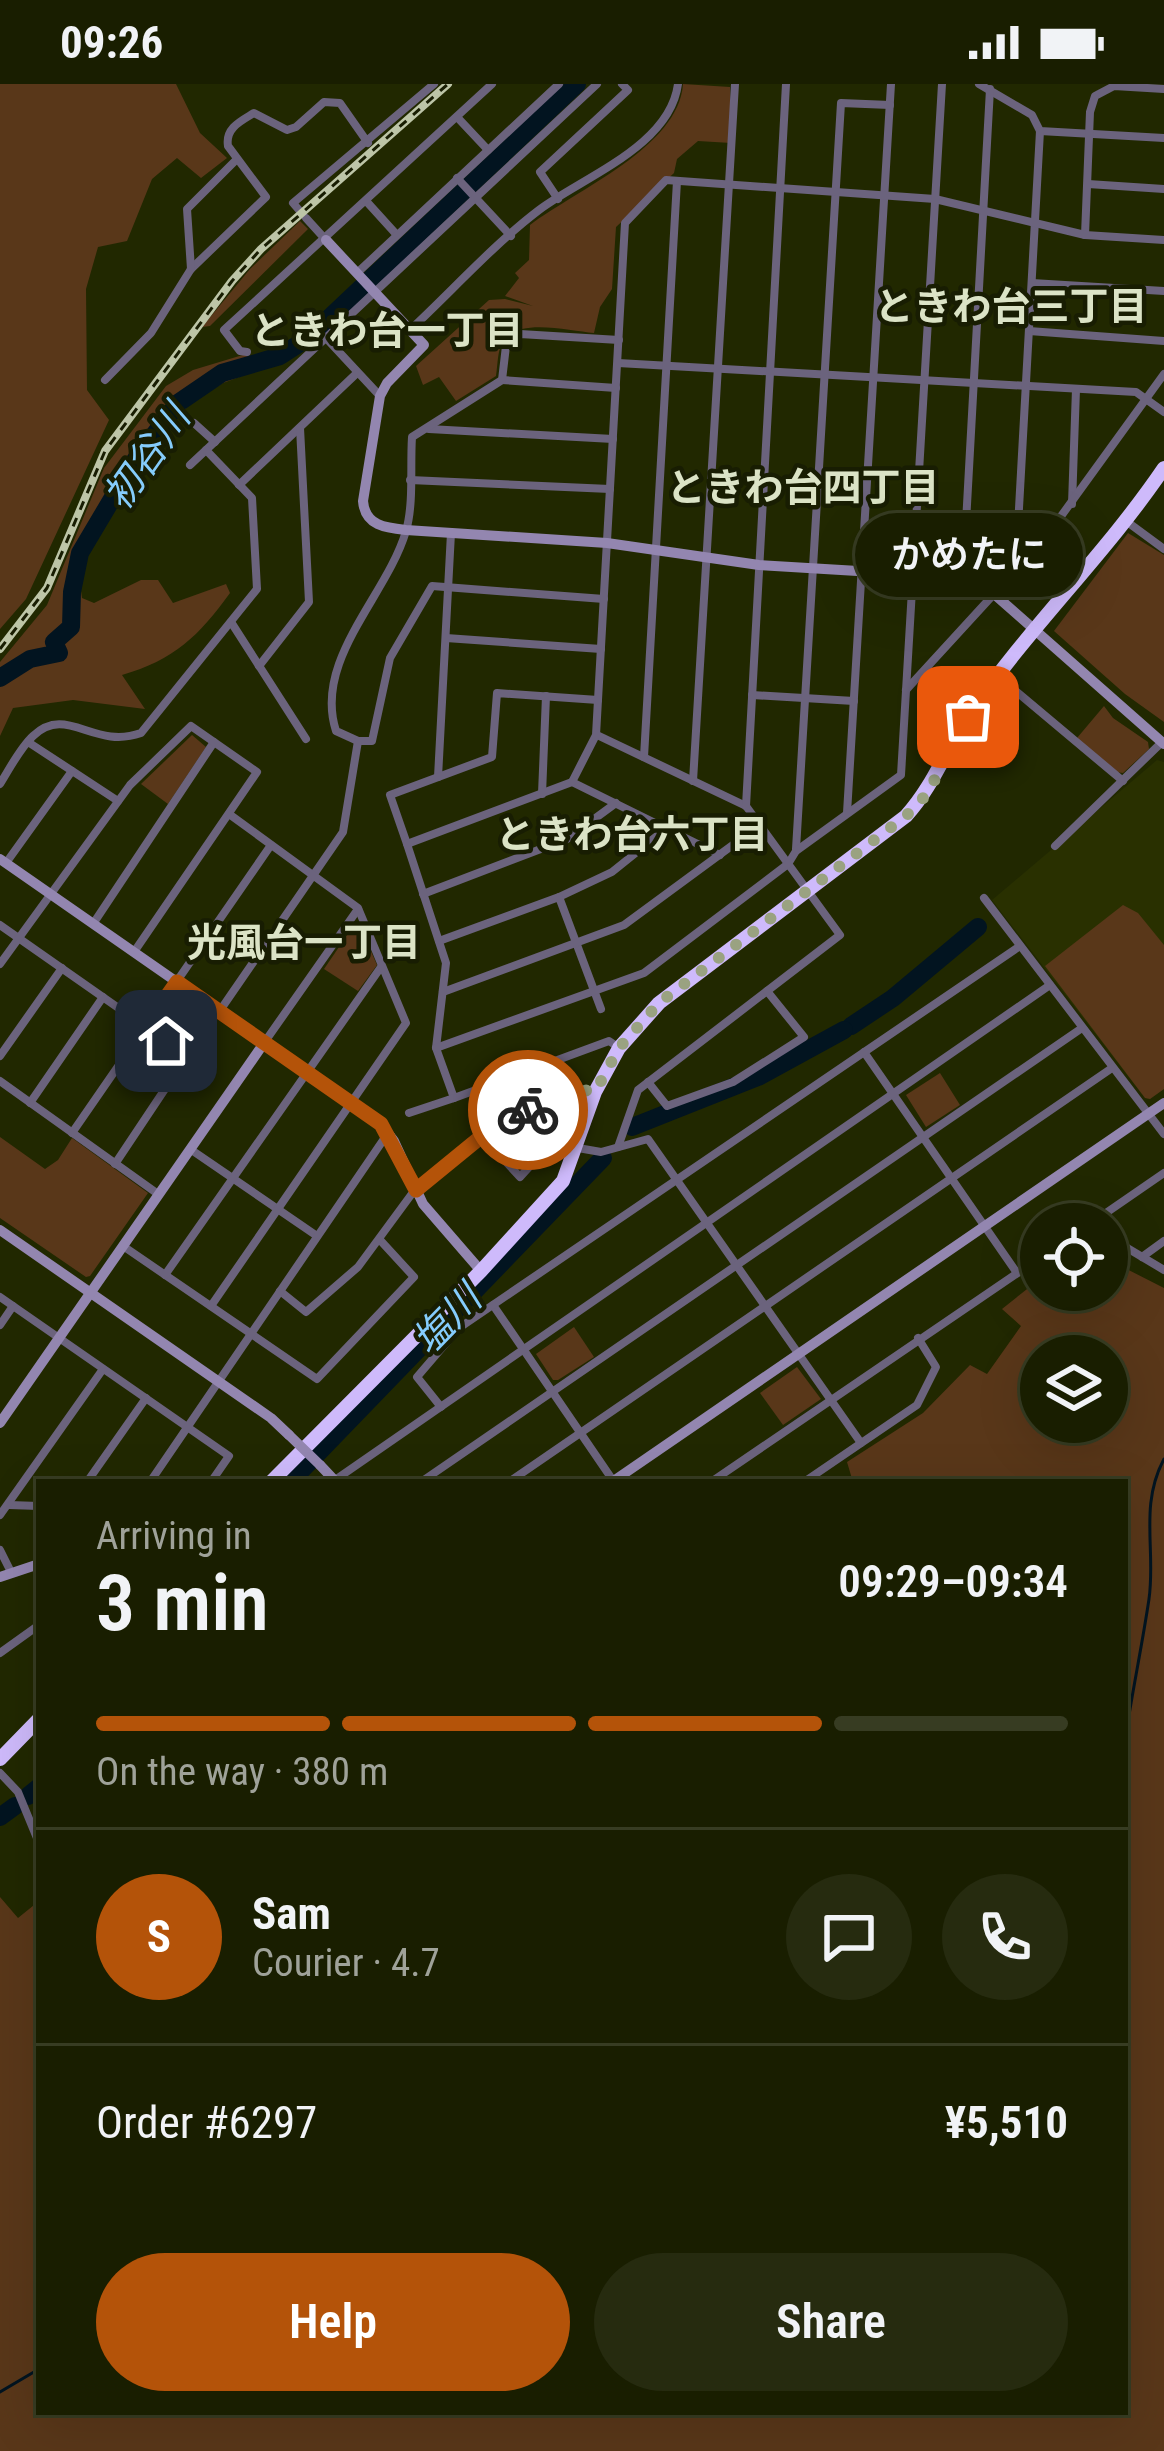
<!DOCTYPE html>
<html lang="en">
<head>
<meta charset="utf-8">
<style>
  body { margin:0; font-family:"Roboto Condensed","Noto Sans JP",sans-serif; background:#262b0f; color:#f1f3f6; height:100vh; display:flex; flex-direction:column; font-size:45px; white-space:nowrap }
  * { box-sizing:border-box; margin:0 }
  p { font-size:39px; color:#9fa299 }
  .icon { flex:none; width:66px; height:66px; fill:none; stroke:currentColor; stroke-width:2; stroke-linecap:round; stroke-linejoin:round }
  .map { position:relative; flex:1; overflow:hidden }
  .panel { position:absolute; left:36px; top:1395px; width:1092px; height:936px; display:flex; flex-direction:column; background:#191e00; border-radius:0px; box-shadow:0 12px 48px #0002,0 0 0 3px #373c22 }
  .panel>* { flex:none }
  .buttons { position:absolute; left:1020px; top:1119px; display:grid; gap:24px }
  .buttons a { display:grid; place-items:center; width:108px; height:108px; border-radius:50%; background:#191e00; box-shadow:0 12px 48px #0002,0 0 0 3px #373c22; font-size:60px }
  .pin { position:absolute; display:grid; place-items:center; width:102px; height:102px; color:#fff; margin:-51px; border-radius:24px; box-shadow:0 6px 18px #0006 }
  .courier { position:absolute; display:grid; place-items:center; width:120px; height:120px; margin:-60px; border:9px solid #b45309; border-radius:50%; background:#fff; color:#222; box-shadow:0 3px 15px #0007 }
  .bubble { position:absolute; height:84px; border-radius:42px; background:#191e00; box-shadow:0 12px 48px #0002,0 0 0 3px #373c22; font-size:39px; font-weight:600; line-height:84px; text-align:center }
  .head em { font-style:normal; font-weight:600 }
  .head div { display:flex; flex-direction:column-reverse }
  .head { display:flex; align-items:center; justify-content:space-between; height:204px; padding:0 60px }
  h1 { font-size:78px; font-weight:600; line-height:90px }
  .bar { display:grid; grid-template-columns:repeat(4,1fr); gap:18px 12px; align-content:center; height:144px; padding:0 60px }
  .bar i { height:15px; border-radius:9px; background:#373c22 }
  .bar .active { background:#b45309 }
  .bar p { grid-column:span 4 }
  .line { display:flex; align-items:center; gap:30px; padding:0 60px; border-top:3px solid #373c22 }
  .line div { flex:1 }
  .round { display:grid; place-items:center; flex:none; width:126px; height:126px; border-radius:63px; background:#262b0f }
  .action { display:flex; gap:24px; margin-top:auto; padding:24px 60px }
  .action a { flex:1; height:138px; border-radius:72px; background:#b45309; color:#fff; font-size:48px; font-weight:600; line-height:138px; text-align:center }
  .action a+a { background:#262b0f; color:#f1f3f6 }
  .status { display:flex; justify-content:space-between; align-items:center; height:84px; padding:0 60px; background:#191e00; direction:ltr }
  .status svg { height:33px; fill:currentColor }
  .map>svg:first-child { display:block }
  .built { fill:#293000 }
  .green { fill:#593719; fill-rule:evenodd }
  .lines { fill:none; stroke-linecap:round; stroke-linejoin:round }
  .stream { stroke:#021420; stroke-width:3 }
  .river { stroke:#021420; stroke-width:18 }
  .street { stroke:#6b637d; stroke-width:8 }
  .secondary { stroke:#9386b0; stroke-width:10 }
  .highway { stroke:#cebafb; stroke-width:14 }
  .rail-casing { stroke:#bdc5a7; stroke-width:8 }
  .rail { stroke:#181d02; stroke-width:3; stroke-dasharray:9; stroke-linecap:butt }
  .secondary-bridge { stroke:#9386b0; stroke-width:10 }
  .done { stroke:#9aa281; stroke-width:12; stroke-dasharray:0 21.6 }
  .route { stroke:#b45309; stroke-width:15 }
  .labels { text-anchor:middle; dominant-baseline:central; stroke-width:9; stroke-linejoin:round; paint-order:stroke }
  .neighbourhood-label { font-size:39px; font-weight:bold; fill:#dbe3c6; stroke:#181d02 }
  .water-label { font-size:39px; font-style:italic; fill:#85ccfc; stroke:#181d02 }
</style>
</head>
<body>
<div class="status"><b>09:26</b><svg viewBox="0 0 49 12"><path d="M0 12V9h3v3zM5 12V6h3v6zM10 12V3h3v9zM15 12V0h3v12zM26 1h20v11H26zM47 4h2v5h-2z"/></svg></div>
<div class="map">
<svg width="1164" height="2367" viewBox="0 0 1164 2367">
  <rect width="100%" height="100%" fill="#212800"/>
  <!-- built -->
  <path class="built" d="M1157 676 1164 678V1005L1150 1015 1145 1014 992 816Z"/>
  <!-- green -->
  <g class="green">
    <path d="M0 0H176L200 49 227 74 201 94 177 74 152 95 127 157 98 163 86 205 87 306 109 336 26 515 0 545Z"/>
    <path d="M683 0 730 3 731 59 698 57 677 75 674 89 616 143 612 205 600 223 594 249C571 247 524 235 506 253 497 262 498 281 496 292L456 317 439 293 423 301 416 282 489 216 505 215 533 222 505 212 519 194 515 189 529 176 530 141C576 106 679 63 683 0Z"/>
    <path d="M300 137 308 145 210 242 202 243 250 185Z"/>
    <path d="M246 270 258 286 223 299 190 320 172 339 105 431 86 467 79 493 82 514 94 519 141 496H158L173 519 226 500 230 509C199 552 174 576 122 591L145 625 73 616 13 624 0 652V578L47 521 104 384 166 302 193 286Z"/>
    <path d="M1128 449 1164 471V638L1125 610 1054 547Z"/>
    <path d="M1104 622 1113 634 1148 658 1149 665 1123 689 1116 688 1077 654Z"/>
    <path d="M192 651 206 663 168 720 141 700Z"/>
    <path d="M1123 821 1138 829 1164 861V1005L1150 1015 1145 1014 1045 882Z"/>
    <path d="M354 841 360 842 377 881 358 907 324 885Z"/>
    <path d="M940 989 960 1021 926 1043 906 1011Z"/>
    <path d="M0 1053 45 1085 58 1076 72 1054 148 1109 90 1192 86 1193 0 1134Z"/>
    <path d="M1107 1175 1164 1204V2367H0V1813L18 1834 39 1817V2328H1125V1398H853L847 1378 923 1329 970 1281 987 1290 1021 1242 1002 1225 1041 1194V1206H1107ZM1041 1272H1107V1338H1041Z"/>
    <path d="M574 1243 594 1273 558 1296H553L536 1270Z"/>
    <path d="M797 1283 821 1315 783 1341 760 1309Z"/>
  </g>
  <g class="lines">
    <!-- stream -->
    <g class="stream">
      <path d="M1125 1656C1132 1609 1142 1562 1149 1515 1156 1466 1139 1422 1164 1375"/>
      <path d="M0 2308 39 2285"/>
    </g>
    <!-- river -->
    <g class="river">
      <path d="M0 594 30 575 59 569 54 558 71 543 72 508 80 469 134 378 178 319 222 289 280 272 308 254 577 0"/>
      <path d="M851 942 893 914 978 843"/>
      <path d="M632 1043 758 993 844 946"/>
      <path d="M290 1398 603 1074"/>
      <path d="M28 1712 39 1703"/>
      <path d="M0 1733 15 1722"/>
    </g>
    <!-- street -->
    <g class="street">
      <path d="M979 0 1032 31 1040 47 1164 54"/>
      <path d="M457 33 488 66"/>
      <path d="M457 94 511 152"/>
      <path d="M1088 100 1164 105"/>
      <path d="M558 115 540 88 628 6 622 0"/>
      <path d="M367 118 396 150"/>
      <path d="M299 126 293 119 434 0"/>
      <path d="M306 134 326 156"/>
      <path d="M1085 151 1090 28 1095 12 1114 2 1164 5"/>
      <path d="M191 185 266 113 228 62C225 44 241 37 254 29L287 46 296 43 324 18 340 19 368 59"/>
      <path d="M357 189 559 0"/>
      <path d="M1032 199 1164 207"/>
      <path d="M410 246C452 207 493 161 539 126 583 93 670 62 678 0"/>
      <path d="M1029 247 1164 257"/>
      <path d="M326 254 380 312"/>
      <path d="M247 268 240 267 224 246 492 0"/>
      <path d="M618 279 1136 308 1164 328"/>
      <path d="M105 296 151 249 191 185 187 125 237 75"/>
      <path d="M502 296 616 304"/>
      <path d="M194 339 215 358"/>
      <path d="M429 345 613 355"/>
      <path d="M190 381 597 0"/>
      <path d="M410 396 610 405"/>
      <path d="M239 401 357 289"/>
      <path d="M1072 420 1076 305"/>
      <path d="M1126 437 1164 465"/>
      <path d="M963 493 990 5"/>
      <path d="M1017 493 1164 290"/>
      <path d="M1015 496 1040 47"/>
      <path d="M231 538 306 655"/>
      <path d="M446 554 601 565"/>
      <path d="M259 582 309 518 300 344"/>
      <path d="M999 593 1123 697"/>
      <path d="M906 606 994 510"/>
      <path d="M752 611 854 617"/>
      <path d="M597 651 746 722 840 851 638 1006 618 1063"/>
      <path d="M358 657 336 647C313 576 387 512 406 447 414 419 410 383 412 353L502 296 506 262 520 250 619 256"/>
      <path d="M28 658 118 717"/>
      <path d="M644 673 677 97"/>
      <path d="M438 693 451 449"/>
      <path d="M693 697 735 0"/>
      <path d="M572 698 720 771"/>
      <path d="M0 700C10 684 20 664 33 652 67 620 93 666 141 649L257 505 252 414 206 366"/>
      <path d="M542 710 546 612"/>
      <path d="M746 722 786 0"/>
      <path d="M847 729 891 0"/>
      <path d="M407 760 390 711 492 673 497 609 598 616"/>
      <path d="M1055 762 1162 658"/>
      <path d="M796 765 841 19 890 21"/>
      <path d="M6 779 72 687"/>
      <path d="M423 810 567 755 616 719"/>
      <path d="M559 813 612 788 668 743"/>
      <path d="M984 814 1164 1050"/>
      <path d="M93 840 214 658"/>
      <path d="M0 841 187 972 115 1080"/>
      <path d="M439 857 559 813 601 925"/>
      <path d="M0 880 130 701 191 642 257 688 134 868"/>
      <path d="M443 908 624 841 760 741"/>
      <path d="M219 928 343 748 358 657H372L390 574 432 502 604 515"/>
      <path d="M264 959 358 825"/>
      <path d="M618 963 609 957 454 1014 436 964 446 879 407 760 572 698 596 651 625 139 666 96 935 115 1085 151 1164 156"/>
      <path d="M436 964 644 889 788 780 796 767 901 691 942 0"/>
      <path d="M864 968 1017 1189"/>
      <path d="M0 972 62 884"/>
      <path d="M0 997 158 1110"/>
      <path d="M648 998 667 1022 733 998 804 953 767 907"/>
      <path d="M30 1019 103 913"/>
      <path d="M409 1029 454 1014"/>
      <path d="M72 1049 271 761"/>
      <path d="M482 1052 520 1093 550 1060 530 1025"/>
      <path d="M578 1064 601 1068 648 1055 861 1359"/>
      <path d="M190 1065 317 1152"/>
      <path d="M1090 1140 1164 1089"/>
      <path d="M1107 1152 1164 1186"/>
      <path d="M123 1162 317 1295 414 1193 380 1156"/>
      <path d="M1142 1173 1164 1157"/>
      <path d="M165 1191 381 883"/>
      <path d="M280 1207 306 1228 358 1183 411 1111 482 1052 565 1003 595 1008"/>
      <path d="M0 1213 229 1372 211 1398"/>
      <path d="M493 1221 614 1398"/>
      <path d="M211 1222 406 939 358 824 229 730"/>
      <path d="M0 1241 13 1222"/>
      <path d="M441 1323 417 1293 459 1244 1020 862"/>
      <path d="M335 1396 1050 901"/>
      <path d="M87 1398 146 1314"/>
      <path d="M150 1398 388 1049"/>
      <path d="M421 1398 1082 944"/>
      <path d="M509 1398 1112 984"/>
      <path d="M711 1398 1041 1173"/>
      <path d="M804 1398 917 1321 936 1283 918 1254"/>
      <path d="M9 1421 39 1422"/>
      <path d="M0 1431 103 1285"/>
      <path d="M0 1466 11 1488"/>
      <path d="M0 1569 39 1541"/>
      <path d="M0 1689 18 1708 39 1759"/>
    </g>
    <!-- secondary -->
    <g class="secondary">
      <path d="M326 156 424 261 387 299 380 312 363 417C365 442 386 444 406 446L607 459 759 481 1074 500"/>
      <path d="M983 494 994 510 1164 660"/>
      <path d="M0 775 381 1040 394 1057 423 1120 481 1187"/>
      <path d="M0 1146 271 1334 289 1351"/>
      <path d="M0 1339 264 959"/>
      <path d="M320 1381 336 1398"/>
      <path d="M612 1398 1164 1019"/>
      <path d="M0 1493 39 1480"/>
    </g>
    <!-- highway -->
    <g class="highway">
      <path d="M271 1398 481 1187 563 1097 595 1008 619 964 659 919 906 732C934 701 946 665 969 631 1028 544 1105 471 1164 384"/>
      <path d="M0 1675 39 1635"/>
    </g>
    <defs>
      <path id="rail" d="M0 565 47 504 105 367 232 197 261 165 448 0"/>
    </defs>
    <!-- rail casing -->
    <use href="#rail" class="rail-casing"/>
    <!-- rail -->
    <use href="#rail" class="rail"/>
    <!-- secondary-bridge -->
    <path class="secondary-bridge" d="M289 1351 320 1381"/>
  </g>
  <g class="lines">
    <!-- done -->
    <path class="done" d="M528 1026 566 1003 595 1008 619 964 659 919 906 732 927 710 968 633"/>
    <!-- route -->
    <path class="route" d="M166 957 146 942 177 898 381 1040 416 1106 482 1052 528 1026"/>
  </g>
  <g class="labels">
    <!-- neighbourhood labels -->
    <g class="neighbourhood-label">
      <text x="1011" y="223">ときわ台三丁目</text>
      <text x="387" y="247">ときわ台一丁目</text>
      <text x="803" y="404">ときわ台四丁目</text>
      <text x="632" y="751">ときわ台六丁目</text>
      <text x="304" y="859">光風台一丁目</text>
    </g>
    <!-- water labels -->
    <g class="water-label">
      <text transform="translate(147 373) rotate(-55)">初谷川</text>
      <text transform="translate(447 1236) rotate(-46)">塩川</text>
    </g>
  </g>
</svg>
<div class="buttons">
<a><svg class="icon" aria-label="locate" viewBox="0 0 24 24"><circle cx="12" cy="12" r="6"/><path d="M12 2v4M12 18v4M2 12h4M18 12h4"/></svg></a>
<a><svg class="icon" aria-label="layers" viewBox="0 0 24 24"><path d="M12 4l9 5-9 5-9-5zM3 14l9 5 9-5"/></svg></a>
</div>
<div class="pin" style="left:968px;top:633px;background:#ea580c"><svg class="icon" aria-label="bag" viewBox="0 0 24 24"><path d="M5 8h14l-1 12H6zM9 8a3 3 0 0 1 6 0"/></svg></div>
<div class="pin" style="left:166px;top:957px;background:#1f2937"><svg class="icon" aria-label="home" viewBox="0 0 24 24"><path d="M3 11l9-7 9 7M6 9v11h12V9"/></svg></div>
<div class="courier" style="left:528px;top:1026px"><svg class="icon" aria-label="bike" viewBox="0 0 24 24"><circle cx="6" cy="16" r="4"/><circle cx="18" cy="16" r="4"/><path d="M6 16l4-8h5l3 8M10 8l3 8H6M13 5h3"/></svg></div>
<div class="bubble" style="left:855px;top:429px;width:228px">かめたに</div>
<section class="panel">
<div class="head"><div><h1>3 min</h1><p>Arriving in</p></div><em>09:29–09:34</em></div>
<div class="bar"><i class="active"></i><i class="active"></i><i class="active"></i><i></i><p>On the way · 380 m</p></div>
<div class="line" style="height:216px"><b class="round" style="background:#b45309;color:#fff">S</b><div><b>Sam</b><p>Courier · 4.7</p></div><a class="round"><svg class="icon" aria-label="chat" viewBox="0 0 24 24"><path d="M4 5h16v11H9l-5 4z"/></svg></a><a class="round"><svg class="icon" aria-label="phone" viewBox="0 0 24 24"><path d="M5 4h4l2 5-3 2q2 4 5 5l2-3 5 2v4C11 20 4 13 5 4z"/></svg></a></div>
<div class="line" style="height:156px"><div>Order #6297</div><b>¥5,510</b></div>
<div class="action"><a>Help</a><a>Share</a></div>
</section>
</div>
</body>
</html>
